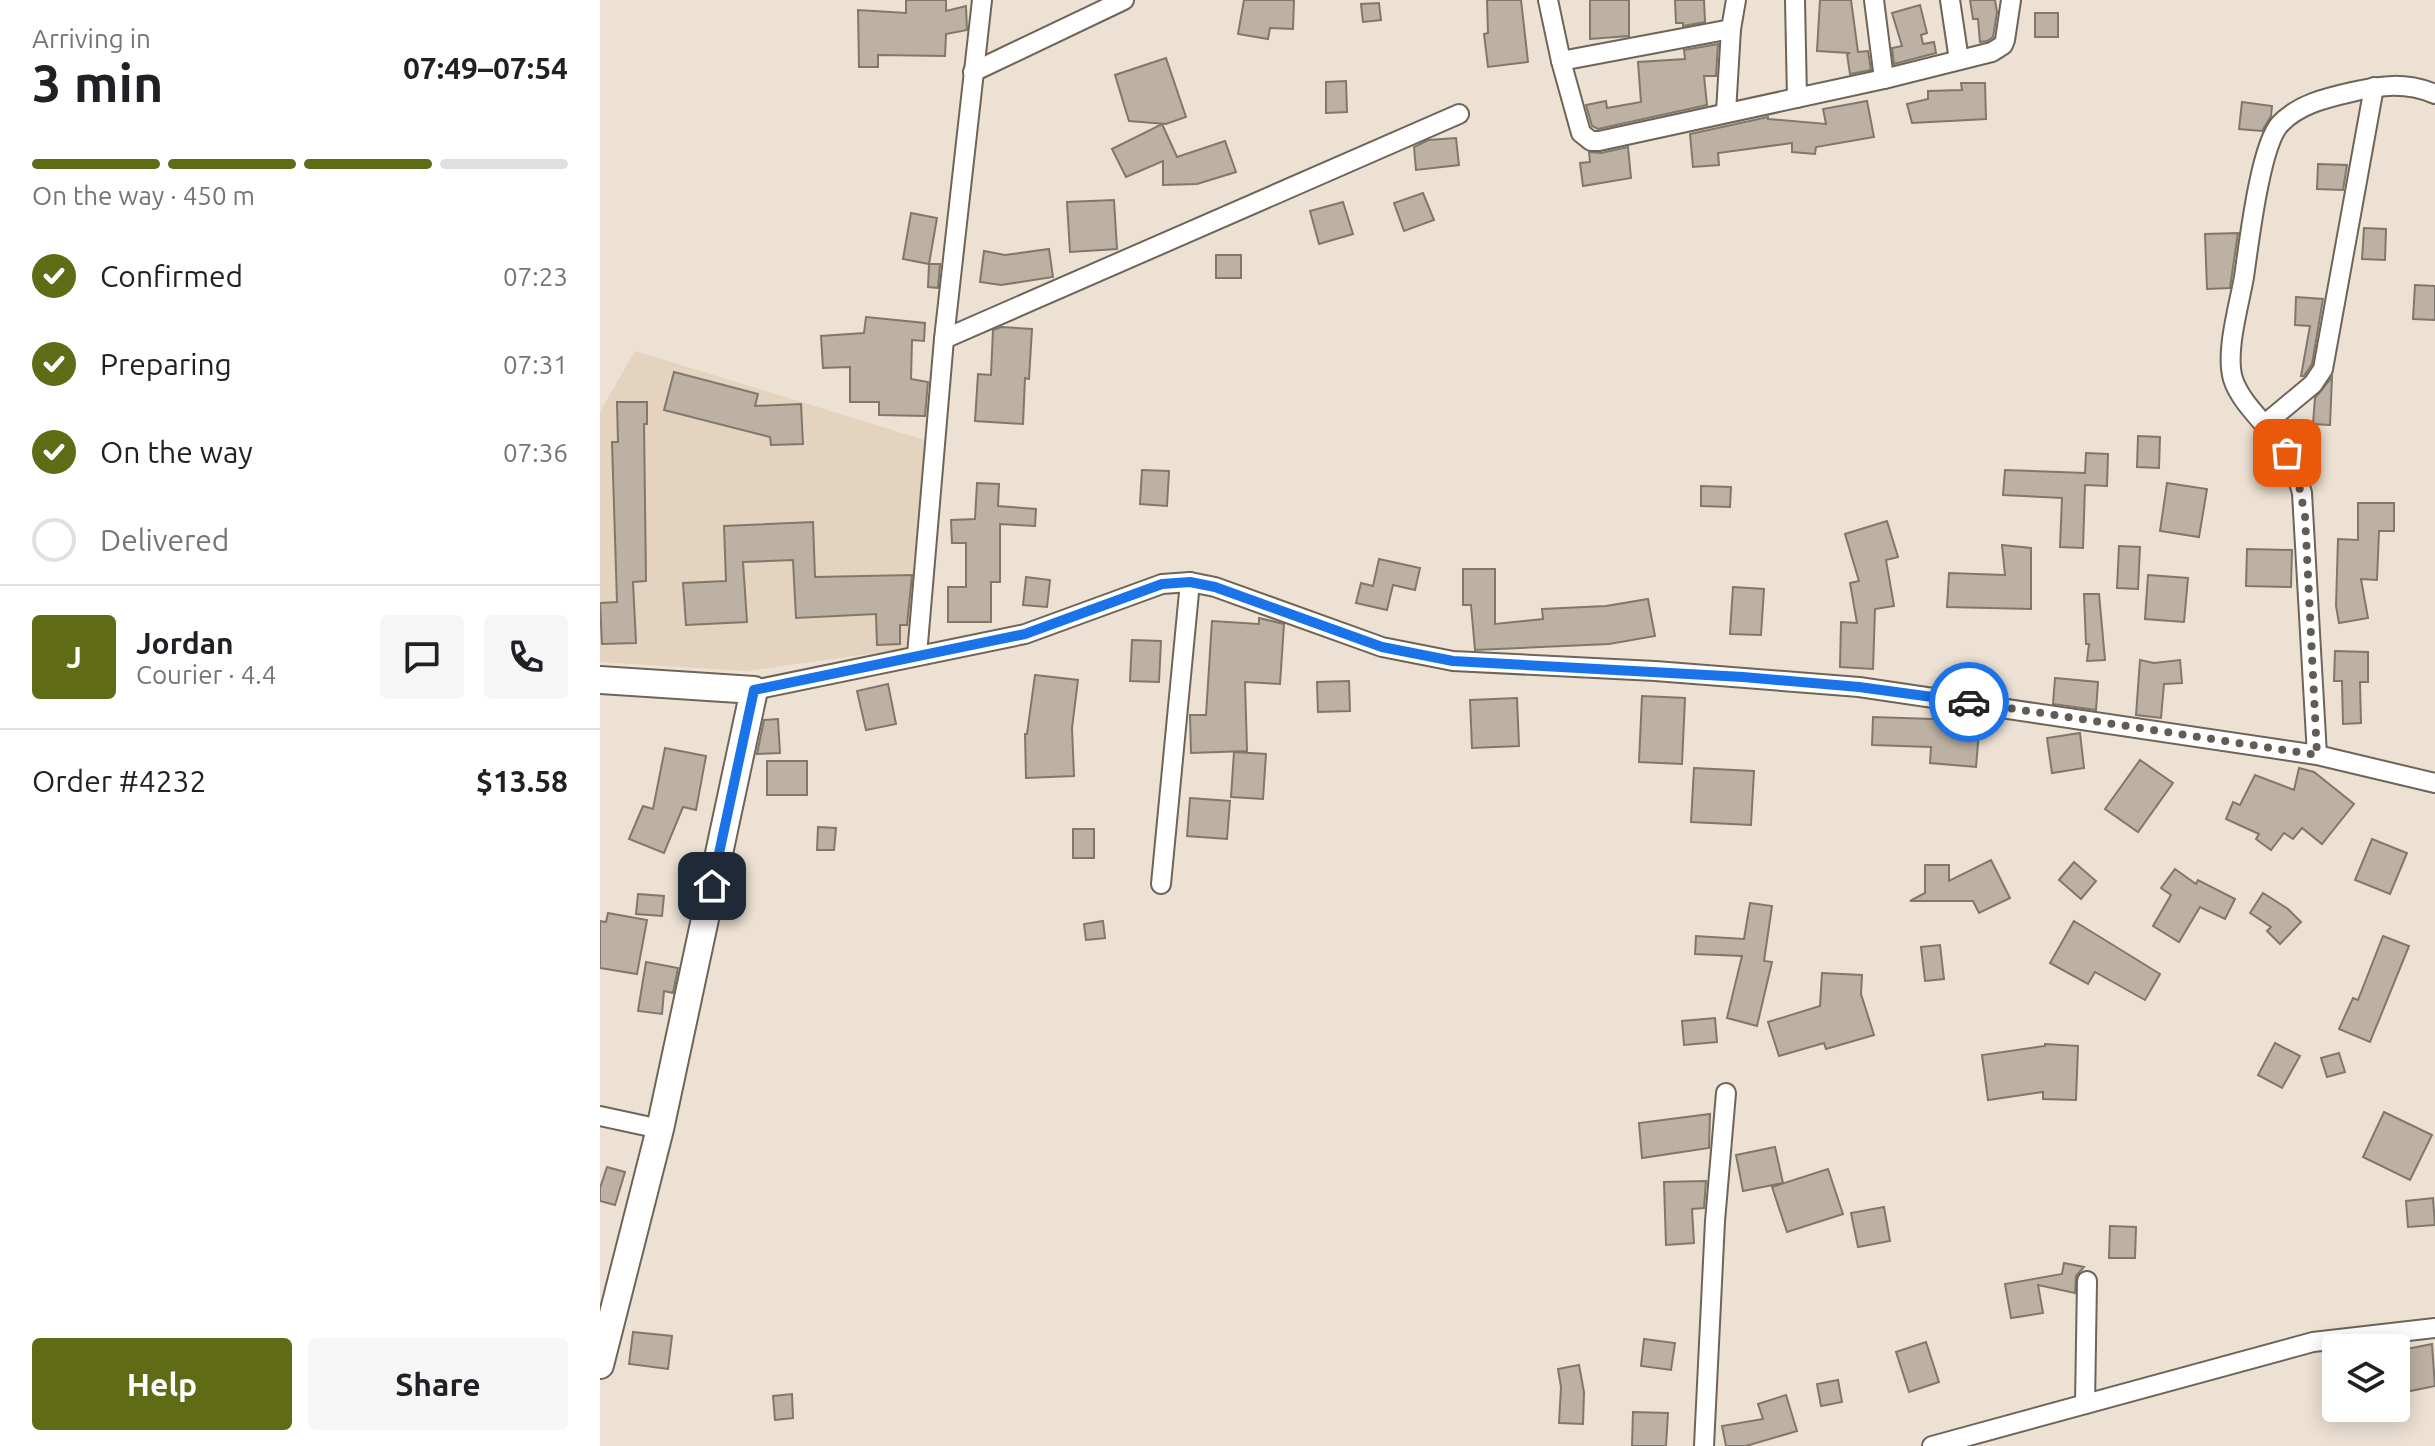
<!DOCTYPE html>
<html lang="en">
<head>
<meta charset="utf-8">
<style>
  body { margin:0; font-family:Ubuntu,sans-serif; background:#f6f6f6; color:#202124; height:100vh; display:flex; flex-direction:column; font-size:30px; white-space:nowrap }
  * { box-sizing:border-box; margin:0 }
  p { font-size:26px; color:#757577 }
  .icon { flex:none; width:44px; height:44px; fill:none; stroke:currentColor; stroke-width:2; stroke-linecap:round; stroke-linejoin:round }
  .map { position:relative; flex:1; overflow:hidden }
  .drawer { display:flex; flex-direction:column; background:#fff; width:600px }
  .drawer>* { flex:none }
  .fabs { position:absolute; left:1722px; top:1334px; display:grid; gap:16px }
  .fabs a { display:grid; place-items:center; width:88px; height:88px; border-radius:8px; background:#fff; box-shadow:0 4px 20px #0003; font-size:40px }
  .pin { position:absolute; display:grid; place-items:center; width:68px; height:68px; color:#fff; margin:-34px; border-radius:16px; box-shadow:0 4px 12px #0006 }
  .courier { position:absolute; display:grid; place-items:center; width:80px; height:80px; margin:-40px; border:6px solid #1a73e8; border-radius:50%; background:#fff; color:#222; box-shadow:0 2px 10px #0007 }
  .head em { font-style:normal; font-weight:700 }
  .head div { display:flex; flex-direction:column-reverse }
  .head { display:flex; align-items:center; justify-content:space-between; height:136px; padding:0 32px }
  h1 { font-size:52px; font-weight:700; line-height:60px }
  .bar { display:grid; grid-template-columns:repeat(4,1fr); gap:12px 8px; align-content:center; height:96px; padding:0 32px }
  .bar i { height:10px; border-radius:6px; background:#e0e0e0 }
  .bar .current { background:#5f6c15 }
  .bar p { grid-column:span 4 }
  .line { display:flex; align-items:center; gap:20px; padding:0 32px; border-top:2px solid #e0e0e0 }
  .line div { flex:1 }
  .round { display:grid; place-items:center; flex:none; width:84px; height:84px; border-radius:8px; background:#f6f6f6 }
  ol { padding:0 32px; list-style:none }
  li { display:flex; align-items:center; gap:24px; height:88px }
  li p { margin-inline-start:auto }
  li .icon { padding:8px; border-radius:50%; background:#5f6c15; color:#fff; stroke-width:4 }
  li:last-child { color:#757577 }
  li i { width:44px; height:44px; border:4px solid #e0e0e0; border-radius:50% }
  .primary-button { display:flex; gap:16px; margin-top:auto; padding:16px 32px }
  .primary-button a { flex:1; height:92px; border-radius:8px; background:#5f6c15; color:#fff; font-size:32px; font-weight:700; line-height:92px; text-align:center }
  .primary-button a+a { background:#f6f6f6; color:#202124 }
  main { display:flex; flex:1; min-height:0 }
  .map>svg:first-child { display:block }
  .built { fill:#e3d3bf }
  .building { fill:#bdb1a4; stroke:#81776a; stroke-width:2 }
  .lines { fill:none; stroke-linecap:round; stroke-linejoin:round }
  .street-casing { stroke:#6e6458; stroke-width:22 }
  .secondary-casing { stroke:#6e6458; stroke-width:30 }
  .street { stroke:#fff; stroke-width:18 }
  .secondary { stroke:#fff; stroke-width:26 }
  .done { stroke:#625c54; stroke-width:8; stroke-dasharray:0 14.4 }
  .route { stroke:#1a73e8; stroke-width:10 }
</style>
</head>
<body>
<main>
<section class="drawer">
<div class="head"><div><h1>3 min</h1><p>Arriving in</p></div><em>07:49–07:54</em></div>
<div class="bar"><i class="current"></i><i class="current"></i><i class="current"></i><i></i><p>On the way · 450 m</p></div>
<ol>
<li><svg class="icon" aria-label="check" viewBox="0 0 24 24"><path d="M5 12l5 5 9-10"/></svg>Confirmed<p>07:23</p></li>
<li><svg class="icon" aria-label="check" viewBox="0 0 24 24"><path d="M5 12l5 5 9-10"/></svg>Preparing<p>07:31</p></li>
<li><svg class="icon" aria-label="check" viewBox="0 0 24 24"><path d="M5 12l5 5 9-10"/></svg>On the way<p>07:36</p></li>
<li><i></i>Delivered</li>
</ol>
<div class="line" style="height:144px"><b class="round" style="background:#5f6c15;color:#fff">J</b><div><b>Jordan</b><p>Courier · 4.4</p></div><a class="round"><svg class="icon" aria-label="chat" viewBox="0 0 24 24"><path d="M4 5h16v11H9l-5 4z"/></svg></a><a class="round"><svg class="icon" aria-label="phone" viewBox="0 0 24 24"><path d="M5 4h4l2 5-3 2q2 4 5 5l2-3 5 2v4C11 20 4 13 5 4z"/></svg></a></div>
<div class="line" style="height:104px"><div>Order #4232</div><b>$13.58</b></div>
<div class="primary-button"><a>Help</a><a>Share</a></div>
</section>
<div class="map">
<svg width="1835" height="1446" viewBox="0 0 1835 1446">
  <rect width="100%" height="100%" fill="#ece1d3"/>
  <!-- built -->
  <path class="built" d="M35 351 328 441 309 642 304 649 147 671 0 662V412Z"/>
  <!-- building -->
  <g class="building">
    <path d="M306 0H346V11L366 6 367 30 346 34 345 56 278 55V67H259L258 10 306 13Z"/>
    <path d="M644 0H694L693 29 670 28 668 39 638 34Z"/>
    <path d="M887 0H921L928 62 888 67 884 34 888 33Z"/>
    <path d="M990 0H1029V36L990 39Z"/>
    <path d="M1075 0H1104L1105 22 1083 26V23H1076Z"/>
    <path d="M1220 0H1251L1258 52 1268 51 1271 70 1250 74 1247 54 1250 53 1217 51Z"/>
    <path d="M1370 0H1395L1397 12 1393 37 1387 41 1380 42 1378 19H1373Z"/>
    <path d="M779 3 781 20 763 22 761 4Z"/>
    <path d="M1320 5 1327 33 1321 35 1323 44 1334 42 1336 53 1294 64 1292 48 1302 46 1292 13Z"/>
    <rect x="1435" y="13" width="23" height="24"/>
    <path d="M1118 44 1116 76H1104L1107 105 998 129 992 126 986 105 1006 101 1007 108 1041 102 1038 62 1085 59 1084 50Z"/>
    <path d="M566 58 586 117 566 124 529 121 515 75Z"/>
    <path d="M746 81 747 112 726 113V82Z"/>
    <path d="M1361 83H1385L1386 119 1312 123 1307 104 1328 99V91L1362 90Z"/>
    <path d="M1267 101 1274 137 1216 147 1215 154 1192 152V143L1118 153 1119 165 1093 167 1090 134 1168 117V119L1226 124 1223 109Z"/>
    <path d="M1642 102 1672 106 1671 116 1662 131 1639 129Z"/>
    <path d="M562 124 577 157 625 141 636 172 597 184 563 185V161L526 177 512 149Z"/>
    <path d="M856 138 859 165 816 170 814 147 828 140Z"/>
    <path d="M1028 147 1031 178 983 186 980 163 990 162 989 152 1001 153Z"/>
    <path d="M1718 164 1747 165 1743 190 1717 189Z"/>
    <path d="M823 193 834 220 804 231 794 203Z"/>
    <path d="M514 200 517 249 470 252 467 202Z"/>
    <path d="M743 202 753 234 719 244 710 211Z"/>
    <path d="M311 213 337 218 329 264 303 259Z"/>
    <path d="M1764 228 1786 229 1785 260 1762 259Z"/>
    <path d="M1638 233 1630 288 1607 289 1605 234Z"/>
    <path d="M449 249 453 277 401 285 380 282 384 251 405 255Z"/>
    <rect x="616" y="255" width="25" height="23"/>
    <path d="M329 264H340L338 288 328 287Z"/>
    <path d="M1815 285 1835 286V320L1813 319Z"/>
    <path d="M1696 297 1723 299 1712 364 1704 376H1701L1710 326 1695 325Z"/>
    <path d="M266 317 325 323 324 341 312 340 311 379 328 382 325 416 279 415V402H250V367L223 368 221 336 264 333Z"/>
    <path d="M401 327 432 329 429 379 425 378 423 424 375 421 378 374 391 375 393 330Z"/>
    <path d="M74 372 158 394 155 406 201 404 203 444 171 445 170 437 64 410Z"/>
    <path d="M1732 377 1730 425 1713 424 1715 398Z"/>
    <path d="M17 402H47V424H44L46 581 33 582 36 643 2 644 0 603 17 602 12 442H18Z"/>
    <path d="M1538 436 1560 437 1559 468 1537 467Z"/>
    <path d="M1486 453 1508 454 1507 486 1485 485 1483 548 1460 547 1462 498 1403 495 1405 470 1485 473Z"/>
    <path d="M542 470 569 471 567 506 540 504Z"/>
    <path d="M377 483 399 484 398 506 436 509 435 526 400 524V582H391V622H348V587H366V543H352L351 520 375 519Z"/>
    <path d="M1567 483 1607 489 1599 537 1560 531Z"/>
    <path d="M1101 486 1131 487 1130 507 1101 506Z"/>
    <path d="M1758 503H1794V531H1779L1777 580 1761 579 1768 618 1739 623 1736 606 1738 539 1758 540Z"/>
    <path d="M1287 521 1298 557 1286 560 1294 606 1275 609 1273 669 1240 667 1241 622 1257 623 1250 583 1259 581 1245 534Z"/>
    <path d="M213 522 215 577 312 575 307 625H300V644L277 645 276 614 196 618 193 560 143 562 147 622 86 625 83 583 126 581 124 526Z"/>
    <path d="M1402 545 1431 548V609L1347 607 1349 573 1405 575Z"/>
    <path d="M1519 546 1540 547 1538 589 1517 588Z"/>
    <path d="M1647 549 1692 550 1691 587 1646 586Z"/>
    <path d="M779 559 820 568 815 590 793 585 787 610 756 603 761 583 773 586Z"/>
    <path d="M863 569H895V624L943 619 942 609 1006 606 1048 599 1055 636 1009 644 875 650 871 605H863Z"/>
    <path d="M1548 575 1588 578 1584 622 1545 619Z"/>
    <path d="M426 577 450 580 447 607 423 605Z"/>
    <path d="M1133 587 1164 589 1161 635 1130 634Z"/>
    <path d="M1484 594H1499L1505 660 1487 661 1489 644H1486Z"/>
    <path d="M659 618 684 624 680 684 645 682 647 751 591 753 590 715H606L612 621 659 624Z"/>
    <path d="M532 640 561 641 559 682 530 681Z"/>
    <path d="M1735 651 1768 652V682H1760L1761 723 1743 724 1742 681H1734Z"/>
    <path d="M1540 660 1554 663 1580 660 1582 683 1564 684 1561 718 1536 715Z"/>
    <path d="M435 675 478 680 472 728 474 776 426 778 425 734H427Z"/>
    <path d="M1455 678 1498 682 1496 710 1453 704Z"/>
    <path d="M749 681 750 711 718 712 717 682Z"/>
    <path d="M288 684 296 724 266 730 257 691Z"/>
    <path d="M1042 696 1085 698 1082 764 1039 762Z"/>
    <path d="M917 698 919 746 872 748 870 700Z"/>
    <path d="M1334 715 1380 719 1376 767 1330 763 1331 747 1272 745 1273 717 1333 719Z"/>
    <path d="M178 719 180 753 157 754 164 720Z"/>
    <path d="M1480 733 1484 768 1452 773 1447 738Z"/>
    <path d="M65 748 106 756 96 810 83 807 64 853 29 839 43 806 53 809Z"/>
    <path d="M634 752 666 754 663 799 631 797Z"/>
    <path d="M1540 760 1573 783 1538 832 1505 809Z"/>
    <rect x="167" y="761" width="40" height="34"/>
    <path d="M1094 768 1154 771 1151 825 1091 822Z"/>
    <path d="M1699 768 1714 772 1754 804 1722 844 1702 828 1693 839 1684 833 1671 850 1656 839 1659 834 1626 819 1633 802 1640 805 1655 775 1694 790Z"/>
    <path d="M590 798 630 801 627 839 587 836Z"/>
    <path d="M218 827 236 828 234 850H217Z"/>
    <rect x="473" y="829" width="21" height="29"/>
    <path d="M1772 839 1807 853 1790 894 1755 880Z"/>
    <path d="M1391 860 1410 898 1379 913 1373 901H1310L1325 893V865H1349V881Z"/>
    <path d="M1474 862 1496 881 1481 899 1459 880Z"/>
    <path d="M1575 869 1596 884 1598 880 1635 899 1625 919 1600 907 1579 942 1553 926 1571 895 1561 888Z"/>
    <path d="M1663 893 1688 909 1701 922 1680 944 1667 931 1671 927 1650 913Z"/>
    <path d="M38 894 64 896 62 916 36 914Z"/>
    <path d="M1150 903 1172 906 1164 961 1172 962 1157 1026 1127 1018 1142 956 1095 954 1096 936 1144 939Z"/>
    <path d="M8 913 47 920 37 974 0 968V921L6 922Z"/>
    <path d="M503 921 505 938 486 940 484 924Z"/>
    <path d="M1474 921 1560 974 1545 1000 1495 972 1488 984 1450 963Z"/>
    <path d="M1783 936 1809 946 1770 1042 1739 1029 1753 998 1758 1000Z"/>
    <path d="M1340 945 1344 979 1325 981 1321 947Z"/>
    <path d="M46 962 78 968 73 993 64 991 62 1014 38 1011Z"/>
    <path d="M1222 973 1262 975 1261 994 1274 1035 1226 1049 1224 1043 1179 1056 1168 1022 1220 1006Z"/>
    <path d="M1115 1018 1117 1042 1084 1045 1082 1021Z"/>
    <path d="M1675 1043 1700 1056 1682 1088 1658 1075Z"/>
    <path d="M1445 1044 1478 1046 1476 1100 1443 1099V1092L1388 1100 1382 1055 1445 1046Z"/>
    <path d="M1739 1053 1745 1072 1727 1077 1721 1058Z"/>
    <path d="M1784 1112 1832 1135 1810 1180 1763 1157Z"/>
    <path d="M1110 1114 1109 1148 1042 1158 1039 1123Z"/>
    <path d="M1175 1147 1183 1183 1143 1191 1136 1155Z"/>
    <path d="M7 1167 25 1172 15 1205 0 1201V1188Z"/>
    <path d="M1228 1169 1243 1214 1187 1232 1172 1187Z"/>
    <path d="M1106 1181 1104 1208 1092 1209 1094 1243 1066 1245 1064 1182Z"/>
    <path d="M1833 1198 1835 1225 1808 1227 1806 1201Z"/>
    <path d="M1284 1207 1290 1241 1258 1247 1251 1213Z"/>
    <path d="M1510 1226 1536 1227 1535 1258H1509Z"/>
    <path d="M1464 1263 1484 1267 1476 1276 1475 1293 1438 1285 1443 1313 1411 1318 1405 1284 1462 1274Z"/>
    <path d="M33 1332 72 1336 68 1369 29 1364Z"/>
    <path d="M1044 1339 1075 1343 1071 1370 1041 1366Z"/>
    <path d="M1326 1342 1339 1382 1309 1392 1296 1352Z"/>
    <path d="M1832 1344 1835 1386 1796 1394V1351Z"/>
    <path d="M979 1365 984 1392 983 1424 959 1423 961 1387 958 1369Z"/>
    <path d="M1238 1380 1242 1402 1221 1406 1217 1384Z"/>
    <path d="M192 1394 193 1418 175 1420 173 1396Z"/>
    <path d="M1186 1395 1197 1431 1146 1446H1126L1122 1426 1163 1419 1158 1404Z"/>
    <path d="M1033 1412 1068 1413 1066 1446H1032Z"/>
  </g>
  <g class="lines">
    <defs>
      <g id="street">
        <path d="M948 0 961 61 981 133 991 141H999L1284 79 1392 52 1403 45 1405 40 1411 0"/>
        <path d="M1195 0 1197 98"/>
        <path d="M1274 0 1284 79"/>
        <path d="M1350 0 1359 60"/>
        <path d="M961 61 1131 29"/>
        <path d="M373 72 524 0"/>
        <path d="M1126 112 1131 29 1136 0"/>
        <path d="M344 339 859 114"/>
        <path d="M1665 424 1713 384 1723 369 1774 87"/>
        <path d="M317 655 344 339 382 0"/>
        <path d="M154 690 425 634 562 584 590 582 615 587 782 647 853 661 1055 671 1259 687 1717 755 1835 783"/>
        <path d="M1717 755 1702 493C1698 479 1695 465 1687 453 1673 430 1641 405 1633 379 1625 352 1639 306 1644 277 1649 243 1660 146 1680 124 1699 104 1726 98 1752 92 1781 85 1806 82 1835 94"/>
        <path d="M561 884 590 582"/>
        <path d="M0 1116 60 1129"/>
        <path d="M1485 1404 1487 1281"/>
        <path d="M1104 1446 1115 1221 1126 1093"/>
        <path d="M1332 1446 1713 1342 1835 1328"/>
      </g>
      <path id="secondary" d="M0 680 154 690 60 1129 0 1365"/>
    </defs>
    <!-- street casing -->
    <use href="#street" class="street-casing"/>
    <!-- secondary casing -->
    <use href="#secondary" class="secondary-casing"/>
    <!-- street -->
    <use href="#street" class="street"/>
    <!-- secondary -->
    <use href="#secondary" class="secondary"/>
  </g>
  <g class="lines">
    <!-- done -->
    <path class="done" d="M1369 702 1717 755 1705 516 1696 470 1687 453"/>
    <!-- route -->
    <path class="route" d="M112 886 154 690 425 634 562 584 590 582 615 587 782 647 853 661 1143 677 1259 687 1369 702"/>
  </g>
</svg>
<div class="fabs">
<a><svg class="icon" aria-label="layers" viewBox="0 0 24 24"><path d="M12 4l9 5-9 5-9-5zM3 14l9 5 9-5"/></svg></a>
</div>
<div class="pin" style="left:1687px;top:453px;background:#ea580c"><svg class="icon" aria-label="bag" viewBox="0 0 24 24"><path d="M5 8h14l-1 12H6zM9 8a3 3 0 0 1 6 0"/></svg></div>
<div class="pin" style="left:112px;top:886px;background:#1f2937"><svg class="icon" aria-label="home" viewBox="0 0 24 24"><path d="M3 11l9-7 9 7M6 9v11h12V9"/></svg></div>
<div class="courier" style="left:1369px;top:702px"><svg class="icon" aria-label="car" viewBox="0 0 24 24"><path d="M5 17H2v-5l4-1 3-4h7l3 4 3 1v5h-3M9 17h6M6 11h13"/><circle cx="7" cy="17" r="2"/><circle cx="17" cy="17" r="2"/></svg></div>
</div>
</main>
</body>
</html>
